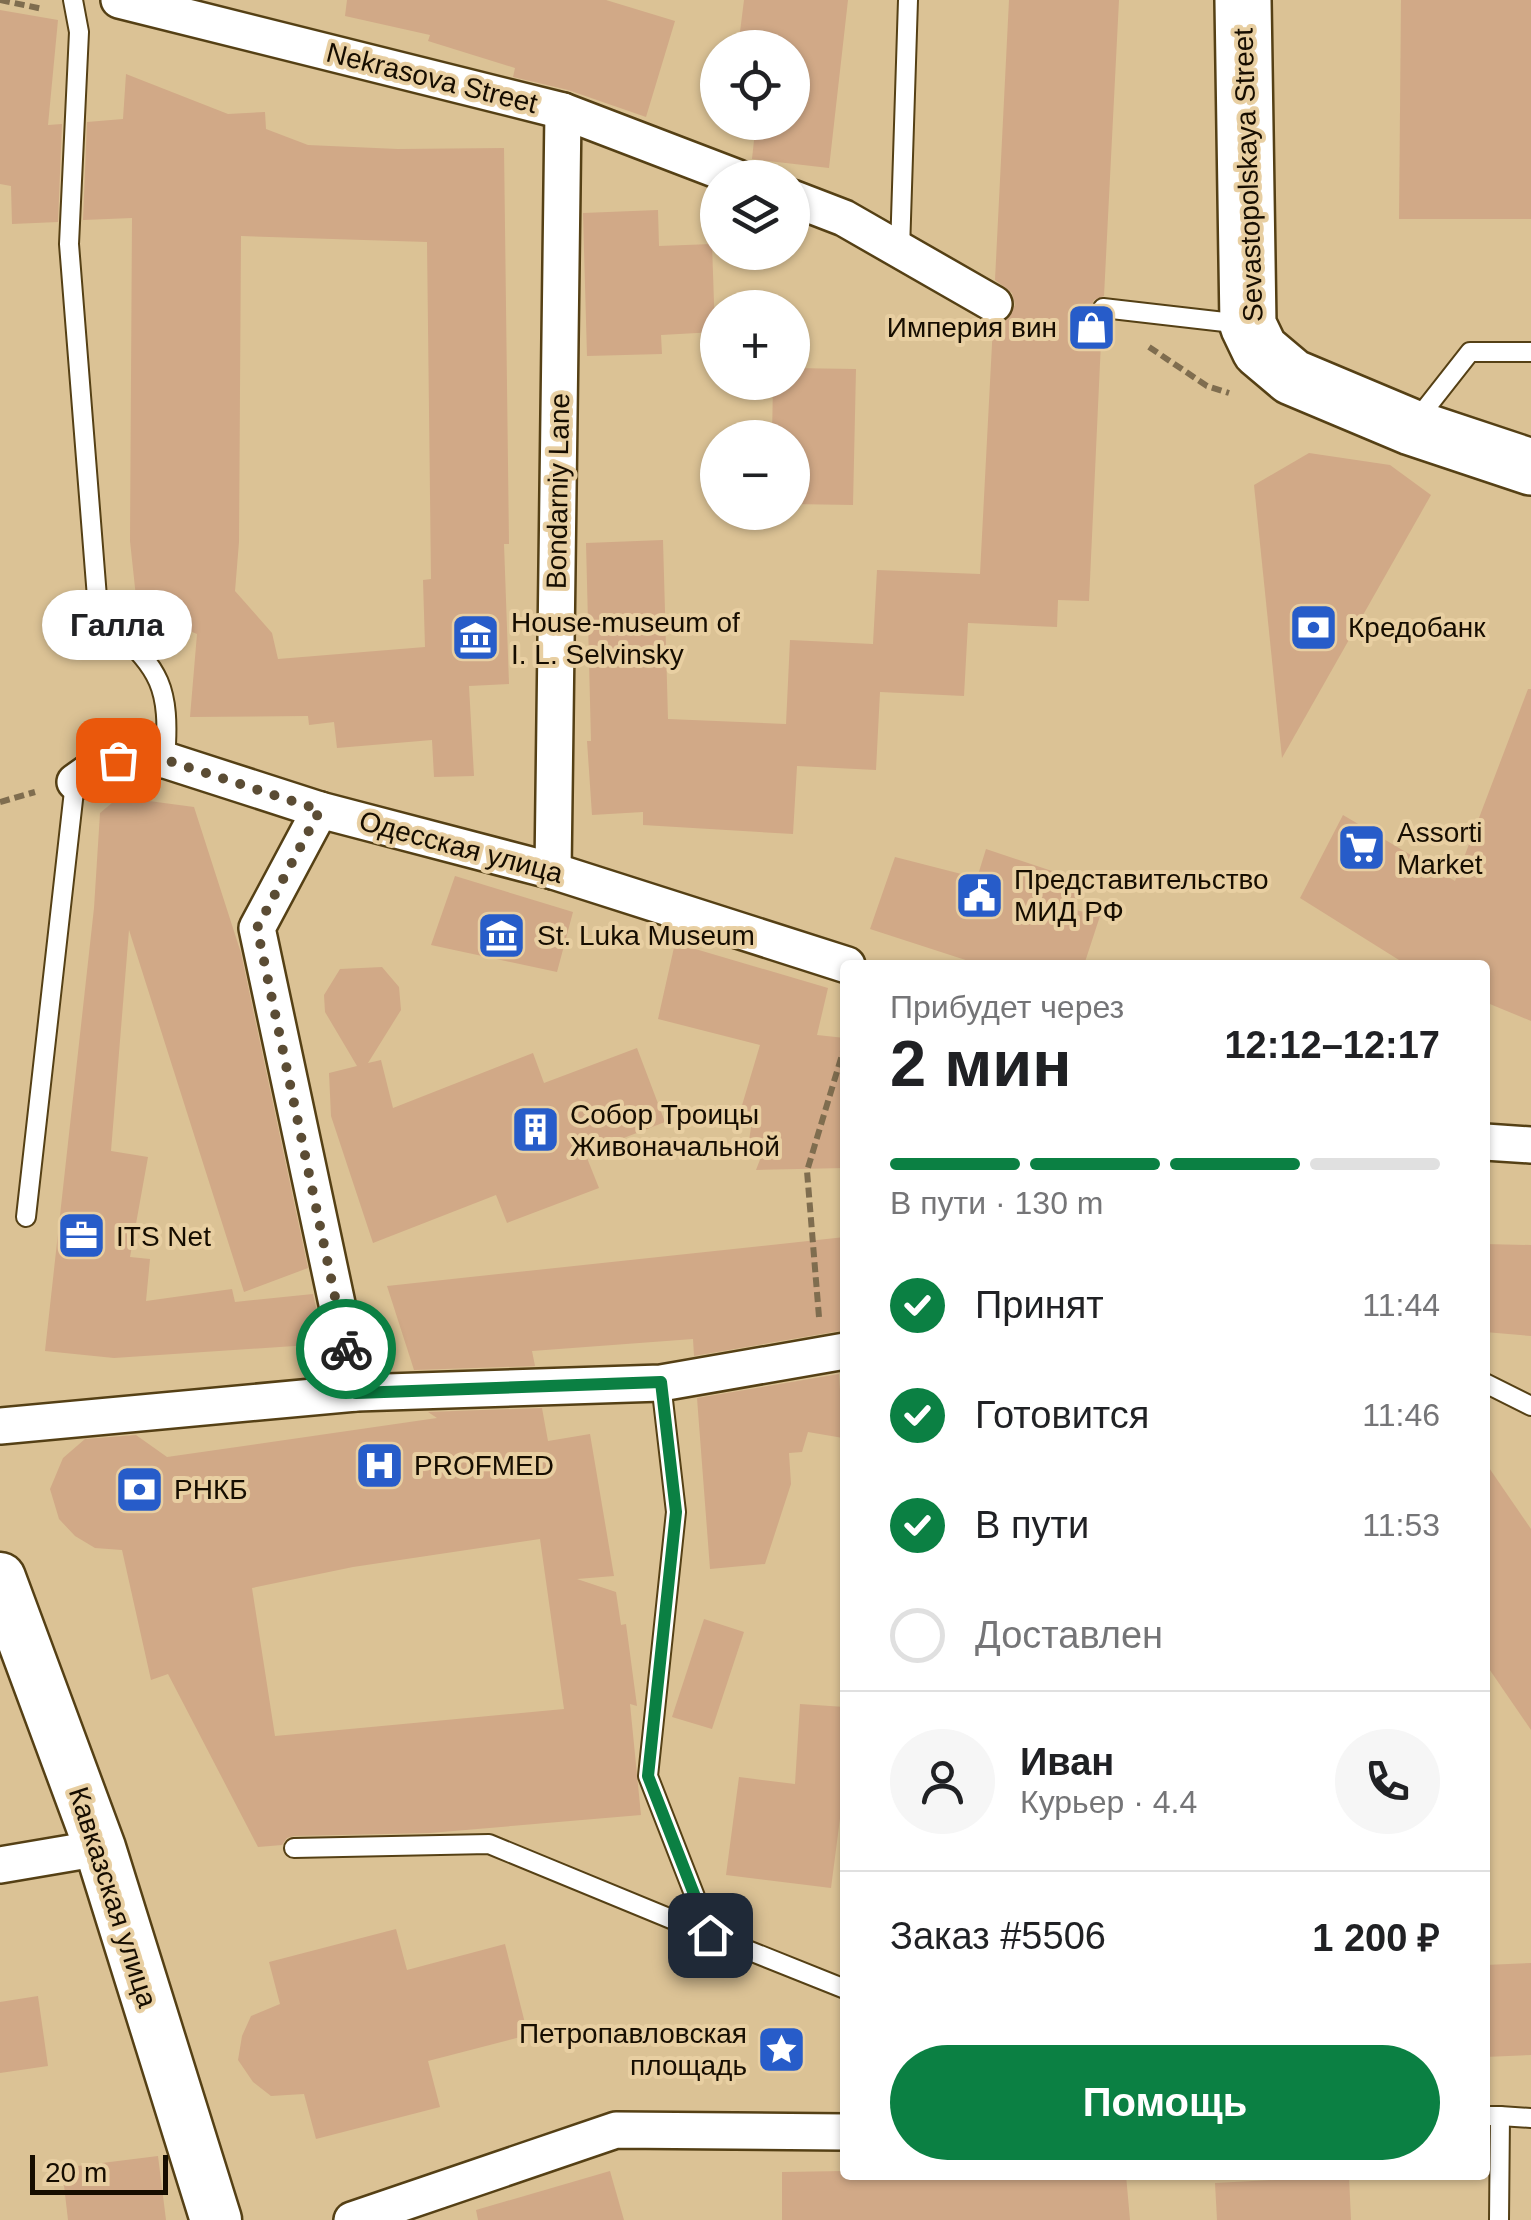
<!DOCTYPE html>
<html lang="ru">
<head>
<meta charset="utf-8">
<style>
  body { margin:0; font-family:Helvetica,sans-serif; background:#f6f6f6; color:#202124; height:100vh; display:flex; flex-direction:column; font-size:38px; white-space:nowrap }
  * { box-sizing:border-box; margin:0 }
  p { font-size:32px; color:#757577 }
  .icon { flex:none; width:55px; height:55px; fill:none; stroke:currentColor; stroke-width:2; stroke-linecap:round; stroke-linejoin:round }
  .map { position:relative; flex:1; overflow:hidden }
  .sheet { position:absolute; left:840px; top:960px; width:650px; height:1220px; display:flex; flex-direction:column; background:#fff; border-radius:10px; box-shadow:0 2px 8px #0004 }
  .sheet>* { flex:none }
  .buttons { position:absolute; left:700px; top:30px; display:grid; gap:20px }
  .buttons a { display:grid; place-items:center; width:110px; height:110px; border-radius:50%; background:#fff; box-shadow:0 2px 8px #0004; font-size:50px }
  .scale { position:absolute; left:30px; bottom:25px; width:138px; box-sizing:border-box; padding-left:10px; border:5px solid #160d00; border-top:0; font-size:28px; line-height:35px; white-space:nowrap; color:#160d00; -webkit-text-stroke:8px #e8cfa2; paint-order:stroke }
  .pin { position:absolute; display:grid; place-items:center; width:85px; height:85px; color:#fff; margin:-42px; border-radius:20px; box-shadow:0 5px 15px #0006 }
  .courier { position:absolute; display:grid; place-items:center; width:100px; height:100px; margin:-50px; border:8px solid #0b8043; border-radius:50%; background:#fff; color:#222; box-shadow:0 2px 12px #0007 }
  .bubble { position:absolute; height:70px; border-radius:35px; background:#fff; box-shadow:0 2px 8px #0004; font-size:32px; font-weight:700; line-height:70px; text-align:center }
  .summary em { font-style:normal; font-weight:700 }
  .summary div { display:flex; flex-direction:column-reverse }
  .summary { display:flex; align-items:center; justify-content:space-between; height:170px; padding:0 50px }
  h1 { font-size:65px; font-weight:700; line-height:75px }
  .bar { display:grid; grid-template-columns:repeat(4,1fr); gap:15px 10px; align-content:center; height:120px; padding:0 50px }
  .bar i { height:12px; border-radius:8px; background:#e0e0e0 }
  .bar .selected { background:#0b8043 }
  .bar p { grid-column:span 4 }
  .line { display:flex; align-items:center; gap:25px; padding:0 50px; border-top:2px solid #e0e0e0 }
  .line div { flex:1 }
  .round { display:grid; place-items:center; flex:none; width:105px; height:105px; border-radius:52px; background:#f6f6f6 }
  ol { padding:0 50px; list-style:none }
  li { display:flex; align-items:center; gap:30px; height:110px }
  li p { margin-inline-start:auto }
  li .icon { padding:10px; border-radius:50%; background:#0b8043; color:#fff; stroke-width:4 }
  li:last-child { color:#757577 }
  li i { width:55px; height:55px; border:5px solid #e0e0e0; border-radius:50% }
  .cta { display:flex; gap:20px; margin-top:auto; padding:20px 50px }
  .cta a { flex:1; height:115px; border-radius:60px; background:#0b8043; color:#fff; font-size:40px; font-weight:700; line-height:115px; text-align:center }
  .map>svg:first-child { display:block }
  .building { fill:#d1a987; fill-rule:evenodd }
  .lines { fill:none; stroke-linecap:round; stroke-linejoin:round }
  .service-casing { stroke:#554015; stroke-width:22 }
  .minor-casing { stroke:#554015; stroke-width:40 }
  .secondary-casing { stroke:#554015; stroke-width:55 }
  .primary-casing { stroke:#554015; stroke-width:60 }
  .path { stroke:#7f6d4f; stroke-width:6; stroke-dasharray:10 5; stroke-linecap:butt }
  .service { stroke:#fff; stroke-width:18 }
  .minor { stroke:#fff; stroke-width:35 }
  .secondary { stroke:#fff; stroke-width:50 }
  .primary { stroke:#fff; stroke-width:55 }
  .done { stroke:#5b4c34; stroke-width:10; stroke-dasharray:0 18 }
  .route { stroke:#0b8043; stroke-width:12 }
  .labels { text-anchor:middle; dominant-baseline:central; stroke-width:8; stroke-linejoin:round; paint-order:stroke }
  .street-label { font-size:28px; fill:#160d00; stroke:#e8cfa2 }
  .poi-label { font-size:28px; fill:#160d00; stroke:#e8cfa2; text-anchor:start }
</style>
</head>
<body>
<div class="map">
<svg width="1531" height="2220" viewBox="0 0 1531 2220">
  <rect width="100%" height="100%" fill="#dbc295"/>
  <!-- building -->
  <g class="building">
    <path d="M347 0H606L675 21 646 117 568 90 513 77 515 68 428 41 430 35 345 16Z"/>
    <path d="M744 0H848L829 168 752 159 756 122H792V48H738Z"/>
    <path d="M1009 0H1119L1104 296 1094 300 1091 308 1095 317 1102 320 1089 601 1058 600 1057 627 968 623 964 696 880 692 876 770 797 766 793 834 643 825V812L592 815 587 741H591L586 543 663 540 668 719 786 724 790 640 873 644 877 570 980 574 993 325 1005 322 1015 305 1012 293 995 280Z"/>
    <path d="M1401 0H1531V219H1399Z"/>
    <path d="M0 10 58 20 48 125 62 124 58 222 12 224 11 186 0 184Z"/>
    <path d="M126 74 228 114 265 112 266 129 308 145 398 149 504 148 509 544H504L509 684 469 686 474 776 434 777 432 740 337 748 334 722 309 725 308 716 190 717 197 634 154 616 136 597 130 541 132 218 83 220 87 122 123 119ZM241 236 427 242 431 579 423 580 425 647 278 659 272 633 235 591 239 542Z"/>
    <path d="M658 210 659 246 712 244 715 332 661 335 662 354 587 356 583 213Z"/>
    <path d="M792 368 856 369 853 505 792 504V438H772L773 382H792Z"/>
    <path d="M1309 453 1390 465 1431 495 1282 758 1254 485Z"/>
    <path d="M1528 689H1531V1021L1485 1002V965H1407L1300 898 1343 815 1455 881Z"/>
    <path d="M119 797 194 807 241 953 308 1268 244 1292 129 930 111 1151 148 1157 130 1257 150 1259 146 1301 232 1289 235 1302 313 1294 324 1344 114 1358 45 1351 94 908 100 813Z"/>
    <path d="M986 849 1082 881 1072 909 1100 916 1084 965H981L870 929 895 857 977 878Z"/>
    <path d="M455 876 573 912 557 972 431 945Z"/>
    <path d="M675 943 828 988 817 1035 845 1038V1168L756 1170 761 1157 747 1153 753 1115 740 1112 760 1045 658 1019Z"/>
    <path d="M382 967 399 987 401 1010 368 1063 381 1060 393 1108 533 1053 544 1083 637 1048 665 1122 585 1153 599 1188 507 1223 496 1195 373 1243 331 1116 329 1073 357 1066 325 1012 324 995 340 969Z"/>
    <path d="M845 1237V1330L694 1356 693 1339 532 1351 535 1366 414 1370 387 1286Z"/>
    <path d="M1485 1244 1531 1245V1336L1485 1332Z"/>
    <path d="M839 1374 843 1438 808 1432 802 1452 789 1453 791 1484 765 1564 710 1569 697 1398Z"/>
    <path d="M542 1408 548 1441 590 1434 614 1576 577 1579 616 1592 621 1625 626 1624 637 1706 630 1704 641 1815 430 1833 294 1836 287 1838 282 1845 258 1847 168 1674 151 1680 122 1550 95 1548 75 1536 59 1519 50 1489 63 1458 85 1439 136 1435 167 1457 437 1418 428 1412ZM540 1539 564 1709 275 1736 252 1588 353 1567Z"/>
    <path d="M1485 1462 1531 1529V1730L1485 1663Z"/>
    <path d="M704 1619 744 1632 712 1729 672 1717Z"/>
    <path d="M800 1704 845 1707V1780L831 1888 726 1875 739 1777 795 1784Z"/>
    <path d="M396 1929 407 1970 505 1944 528 2035 428 2061 440 2107 316 2139 304 2094 271 2096 253 2082 238 2060 242 2036 251 2016 280 2004 269 1962Z"/>
    <path d="M1531 1963V2055L1485 2057V1965Z"/>
    <path d="M38 1996 48 2066 0 2073V2002Z"/>
    <path d="M158 2156 166 2220H68L62 2168Z"/>
    <path d="M610 2171 624 2220H478L476 2210Z"/>
    <path d="M845 2171V2175H1126L1130 2220H782V2172Z"/>
    <path d="M1349 2176 1351 2220H1217L1215 2183Z"/>
  </g>
  <g class="lines">
    <defs>
      <g id="service">
        <path d="M73 0 79 32 69 244 98 610C154 668 172 674 165 760"/>
        <path d="M900 250 908 0"/>
        <path d="M1103 308 1242 324"/>
        <path d="M1415 422 1470 352H1531"/>
        <path d="M26 1217 75 782"/>
        <path d="M661 1383 676 1512 648 1776 710 1935 845 1989"/>
        <path d="M1485 1383 1531 1406"/>
        <path d="M294 1848 489 1844 710 1935"/>
        <path d="M1485 2116H1500L1499 2220"/>
        <path d="M1500 2116 1531 2118"/>
      </g>
      <g id="minor">
        <path d="M119 0 563 111 738 178"/>
        <path d="M792 198 844 218 994 304"/>
        <path d="M75 782 99 765 118 760H165L320 810 553 871 847 965"/>
        <path d="M320 810 257 928 356 1393"/>
        <path d="M553 871 563 111"/>
        <path d="M1485 1142 1531 1145"/>
        <path d="M0 1426 356 1393 661 1383 845 1351"/>
        <path d="M0 1865 100 1848"/>
        <path d="M352 2220 616 2130 845 2132"/>
      </g>
      <path id="secondary" d="M0 1578 100 1848 216 2220"/>
      <path id="primary" d="M1243 0 1248 325 1260 350 1292 377 1411 427 1531 467"/>
    </defs>
    <!-- service casing -->
    <use href="#service" class="service-casing"/>
    <!-- minor casing -->
    <use href="#minor" class="minor-casing"/>
    <!-- secondary casing -->
    <use href="#secondary" class="secondary-casing"/>
    <!-- primary casing -->
    <use href="#primary" class="primary-casing"/>
    <!-- path -->
    <g class="path">
      <path d="M0 0 43 9"/>
      <path d="M1149 347 1207 386 1229 393"/>
      <path d="M0 802 35 792"/>
      <path d="M819 1317 807 1171 845 1045"/>
    </g>
    <!-- service -->
    <use href="#service" class="service"/>
    <!-- minor -->
    <use href="#minor" class="minor"/>
    <!-- secondary -->
    <use href="#secondary" class="secondary"/>
    <!-- primary -->
    <use href="#primary" class="primary"/>
  </g>
  <g class="lines">
    <!-- done -->
    <path class="done" d="M118 760H166L320 810 257 928 346 1349"/>
    <!-- route -->
    <path class="route" d="M346 1349 356 1393 661 1382 676 1512 648 1776 710 1935"/>
  </g>
  <!-- icons -->
  <defs>
    <symbol id="shop-square" viewBox="-11 -11 22 22"><rect x="-9" y="-9" width="18" height="18" rx="4" fill="#275cc9" stroke="#e8cfa2"/><path d="M-5-2.5h2.3a2.7 3.5 0 0 1 5.4 0H5L5.5 6h-11ZM-1.5-2.5h3a1.5 2.3 0 0 0-3 0Z" fill="#fff"/></symbol>
    <symbol id="bank-square" viewBox="-11 -11 22 22"><rect x="-9" y="-9" width="18" height="18" rx="4" fill="#275cc9" stroke="#e8cfa2"/><path d="M-6-4H6V4H-6ZM0-2.3a2.3 2.3 0 1 0 0 4.6a2.3 2.3 0 1 0 0-4.6Z" fill="#fff"/></symbol>
    <symbol id="museum-square" viewBox="-11 -11 22 22"><rect x="-9" y="-9" width="18" height="18" rx="4" fill="#275cc9" stroke="#e8cfa2"/><path d="M0-6L6-3V-2H-6V-3ZM-5-1h2V3h-2ZM-1-1h2V3h-2ZM3-1h2V3H3ZM-6 4H6V6H-6Z" fill="#fff"/></symbol>
    <symbol id="supermarket-square" viewBox="-11 -11 22 22"><rect x="-9" y="-9" width="18" height="18" rx="4" fill="#275cc9" stroke="#e8cfa2"/><path d="M-6-5.5h2.5l.6 2H6L4.5 2H-2.5L-4.4-4H-6ZM-1.5 3.2a1.3 1.3 0 1 0 .1 0ZM3 3.2a1.3 1.3 0 1 0 .1 0Z" fill="#fff"/></symbol>
    <symbol id="civic-square" viewBox="-11 -11 22 22"><rect x="-9" y="-9" width="18" height="18" rx="4" fill="#275cc9" stroke="#e8cfa2"/><path d="M-.6-6.5H3V-4.5H.6V-3L4-1V1h2V6H-6V1h2V-1L-.6-3ZM-1.2 2.5V6h2.4V2.5Z" fill="#fff"/></symbol>
    <symbol id="building-square" viewBox="-11 -11 22 22"><rect x="-9" y="-9" width="18" height="18" rx="4" fill="#275cc9" stroke="#e8cfa2"/><path d="M-4-6H4V6H1V3H-1V6H-4ZM-2.5-4.3h1.7v1.8h-1.7ZM.8-4.3h1.7v1.8H.8ZM-2.5-1h1.7V.8h-1.7ZM.8-1h1.7V.8H.8Z" fill="#fff"/></symbol>
    <symbol id="office-square" viewBox="-11 -11 22 22"><rect x="-9" y="-9" width="18" height="18" rx="4" fill="#275cc9" stroke="#e8cfa2"/><path d="M-6-3h4V-5.5h4V-3h4V5H-6ZM-1-4.5V-3h2v-1.5ZM-6 0V1H6V0Z" fill="#fff"/></symbol>
    <symbol id="hospital-square" viewBox="-11 -11 22 22"><rect x="-9" y="-9" width="18" height="18" rx="4" fill="#275cc9" stroke="#e8cfa2"/><path d="M-5-5h3v3.5h4V-5h3V5h-3V1.5h-4V5h-3Z" fill="#fff"/></symbol>
    <symbol id="sight-square" viewBox="-11 -11 22 22"><rect x="-9" y="-9" width="18" height="18" rx="4" fill="#275cc9" stroke="#e8cfa2"/><path d="M0-6L1.8-2.2L6-1.7L2.9 1.2L3.7 5.4L0 3.3L-3.7 5.4L-2.9 1.2L-6-1.7L-1.8-2.2Z" fill="#fff"/></symbol>
  </defs>
  <g fill-rule="evenodd">
    <use href="#shop-square" x="1064" y="300" width="55" height="55"/>
    <use href="#bank-square" x="1286" y="600" width="55" height="55"/>
    <use href="#museum-square" x="448" y="610" width="55" height="55"/>
    <use href="#supermarket-square" x="1334" y="820" width="55" height="55"/>
    <use href="#civic-square" x="952" y="868" width="55" height="55"/>
    <use href="#museum-square" x="474" y="908" width="55" height="55"/>
    <use href="#building-square" x="508" y="1102" width="55" height="55"/>
    <use href="#office-square" x="54" y="1208" width="55" height="55"/>
    <use href="#hospital-square" x="352" y="1438" width="55" height="55"/>
    <use href="#bank-square" x="112" y="1462" width="55" height="55"/>
    <use href="#sight-square" x="754" y="2022" width="55" height="55"/>
  </g>
  <g class="labels">
    <!-- street labels -->
    <g class="street-label">
      <text transform="translate(432 78) rotate(14)">Nekrasova Street</text>
      <text transform="translate(1248 175) rotate(-92)">Sevastopolskaya Street</text>
      <text transform="translate(558 491) rotate(-89)">Bondarniy Lane</text>
      <text transform="translate(461 847) rotate(15)">Одесская улица</text>
      <text transform="translate(113 1897) rotate(72)">Кавказская улица</text>
    </g>
    <!-- poi labels -->
    <g class="poi-label">
      <text x="1057" y="327" text-anchor="end">Империя вин</text>
      <text x="511" y="622">House-museum of<tspan x="511" dy="32">I. L. Selvinsky</tspan></text>
      <text x="1348" y="627">Кредобанк</text>
      <text x="1397" y="832">Assorti<tspan x="1397" dy="32">Market</tspan></text>
      <text x="1014" y="879">Представительство<tspan x="1014" dy="32">МИД РФ</tspan></text>
      <text x="537" y="935">St. Luka Museum</text>
      <text x="570" y="1114">Собор Троицы<tspan x="570" dy="32">Живоначальной</tspan></text>
      <text x="116" y="1236">ITS Net</text>
      <text x="414" y="1465">PROFMED</text>
      <text x="174" y="1489">РНКБ</text>
      <text x="747" y="2033" text-anchor="end">Петропавловская<tspan x="747" dy="32">площадь</tspan></text>
    </g>
  </g>
</svg>
<div class="buttons">
<a><svg class="icon" aria-label="locate" viewBox="0 0 24 24"><circle cx="12" cy="12" r="6"/><path d="M12 2v4M12 18v4M2 12h4M18 12h4"/></svg></a>
<a><svg class="icon" aria-label="layers" viewBox="0 0 24 24"><path d="M12 4l9 5-9 5-9-5zM3 14l9 5 9-5"/></svg></a>
<a>+</a>
<a>−</a>
</div>
<div class="scale">20 m</div>
<div class="pin" style="left:118px;top:760px;background:#ea580c"><svg class="icon" aria-label="bag" viewBox="0 0 24 24"><path d="M5 8h14l-1 12H6zM9 8a3 3 0 0 1 6 0"/></svg></div>
<div class="pin" style="left:710px;top:1935px;background:#1f2937"><svg class="icon" aria-label="home" viewBox="0 0 24 24"><path d="M3 11l9-7 9 7M6 9v11h12V9"/></svg></div>
<div class="courier" style="left:346px;top:1349px"><svg class="icon" aria-label="bike" viewBox="0 0 24 24"><circle cx="6" cy="16" r="4"/><circle cx="18" cy="16" r="4"/><path d="M6 16l4-8h5l3 8M10 8l3 8H6M13 5h3"/></svg></div>
<div class="bubble" style="left:42px;top:590px;width:150px">Галла</div>
<section class="sheet">
<div class="summary"><div><h1>2 мин</h1><p>Прибудет через</p></div><em>12:12–12:17</em></div>
<div class="bar"><i class="selected"></i><i class="selected"></i><i class="selected"></i><i></i><p>В пути · 130 m</p></div>
<ol>
<li><svg class="icon" aria-label="check" viewBox="0 0 24 24"><path d="M5 12l5 5 9-10"/></svg>Принят<p>11:44</p></li>
<li><svg class="icon" aria-label="check" viewBox="0 0 24 24"><path d="M5 12l5 5 9-10"/></svg>Готовится<p>11:46</p></li>
<li><svg class="icon" aria-label="check" viewBox="0 0 24 24"><path d="M5 12l5 5 9-10"/></svg>В пути<p>11:53</p></li>
<li><i></i>Доставлен</li>
</ol>
<div class="line" style="height:180px"><a class="round"><svg class="icon" aria-label="person" viewBox="0 0 24 24"><circle cx="12" cy="8" r="4"/><path d="M4 21q1-7 8-7t8 7"/></svg></a><div><b>Иван</b><p>Курьер · 4.4</p></div><a class="round"><svg class="icon" aria-label="phone" viewBox="0 0 24 24"><path d="M5 4h4l2 5-3 2q2 4 5 5l2-3 5 2v4C11 20 4 13 5 4z"/></svg></a></div>
<div class="line" style="height:130px"><div>Заказ #5506</div><b>1 200 ₽</b></div>
<div class="cta"><a>Помощь</a></div>
</section>
</div>
</body>
</html>
